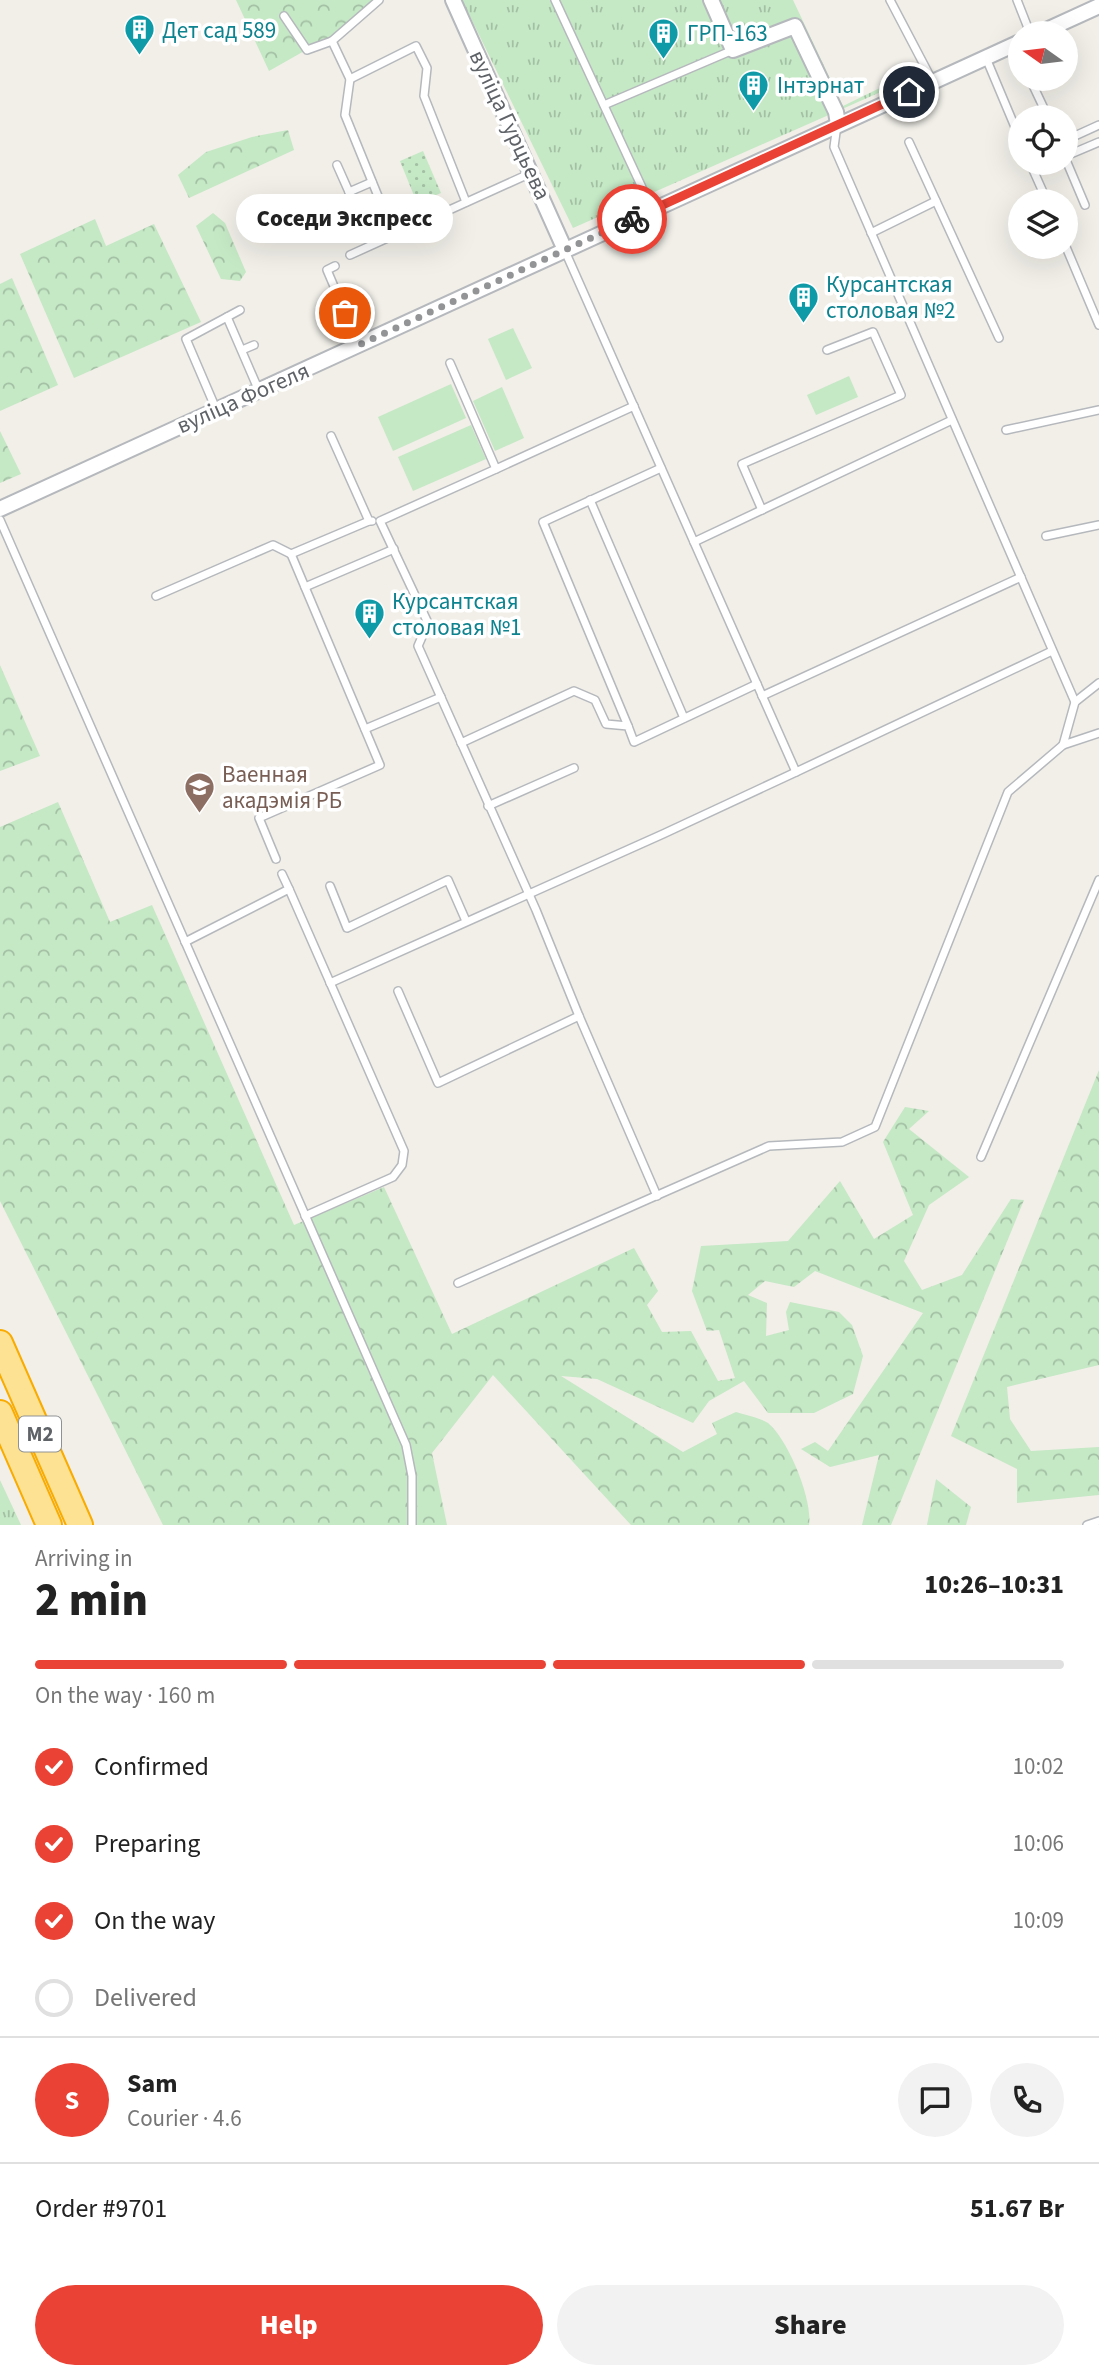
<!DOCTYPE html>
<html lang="en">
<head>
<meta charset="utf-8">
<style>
  body { margin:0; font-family:"Source Sans 3",sans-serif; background:#f2f2f2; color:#222; height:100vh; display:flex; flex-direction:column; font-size:26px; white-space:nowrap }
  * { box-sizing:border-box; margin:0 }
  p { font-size:23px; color:#767676 }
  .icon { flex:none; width:38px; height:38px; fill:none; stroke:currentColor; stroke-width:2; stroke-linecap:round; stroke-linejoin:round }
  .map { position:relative; height:1525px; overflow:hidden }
  .panel { display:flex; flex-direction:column; background:#fff; flex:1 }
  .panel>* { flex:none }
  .needle { width:46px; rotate:284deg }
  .buttons { position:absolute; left:1008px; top:21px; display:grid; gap:14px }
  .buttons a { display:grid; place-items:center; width:70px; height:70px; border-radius:50%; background:#fff; box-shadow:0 7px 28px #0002; font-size:35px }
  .pin { position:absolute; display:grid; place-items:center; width:60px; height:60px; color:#fff; margin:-30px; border:4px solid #fff; border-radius:50%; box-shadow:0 2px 7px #0007 }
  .courier { position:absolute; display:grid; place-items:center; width:70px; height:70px; margin:-35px; border:5px solid #ea4335; border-radius:50%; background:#fff; color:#222; box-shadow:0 2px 9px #0007 }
  .bubble { position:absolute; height:49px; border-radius:24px; background:#fff; box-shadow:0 7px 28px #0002; font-size:23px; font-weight:800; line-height:49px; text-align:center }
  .summary em { font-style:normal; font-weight:800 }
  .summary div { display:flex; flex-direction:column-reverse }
  .summary { display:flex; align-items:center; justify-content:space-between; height:119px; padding:0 35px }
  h1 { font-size:46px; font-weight:800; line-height:52px }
  .bar { display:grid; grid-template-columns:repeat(4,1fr); gap:10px 7px; align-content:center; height:84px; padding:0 35px }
  .bar i { height:9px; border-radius:5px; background:#e0e0e0 }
  .bar .selected { background:#ea4335 }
  .bar p { grid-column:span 4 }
  .line { display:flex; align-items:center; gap:18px; padding:0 35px; border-top:2px solid #e0e0e0 }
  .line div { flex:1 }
  .round { display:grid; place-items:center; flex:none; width:74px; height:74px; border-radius:37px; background:#f2f2f2 }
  ol { padding:0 35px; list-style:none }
  li { display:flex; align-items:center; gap:21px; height:77px }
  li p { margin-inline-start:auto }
  li .icon { padding:7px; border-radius:50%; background:#ea4335; color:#fff; stroke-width:4 }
  li:last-child { color:#767676 }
  li i { width:38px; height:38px; border:4px solid #e0e0e0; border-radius:50% }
  .action { display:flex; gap:14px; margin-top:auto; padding:14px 35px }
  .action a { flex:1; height:80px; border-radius:42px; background:#ea4335; color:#fff; font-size:28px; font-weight:800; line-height:80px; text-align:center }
  .action a+a { background:#f2f2f2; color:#222 }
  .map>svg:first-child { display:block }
  .grass { fill:url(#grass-tufts) }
  .forest { fill:url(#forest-crowns) }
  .park { fill:url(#park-dots) }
  .garden { fill:#c5e8c5 }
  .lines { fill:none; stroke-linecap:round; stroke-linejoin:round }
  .lane-casing { stroke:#b5b8bc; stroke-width:10 }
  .street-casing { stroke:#b5b8bc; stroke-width:18 }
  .highway-casing { stroke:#f9ab00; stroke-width:28 }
  .lane { stroke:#fff; stroke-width:7 }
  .street { stroke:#fff; stroke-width:14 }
  .highway { stroke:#fde293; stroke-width:24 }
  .done { stroke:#929495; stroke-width:7; stroke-dasharray:0 12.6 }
  .route { stroke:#ea4335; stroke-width:9 }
  .labels { text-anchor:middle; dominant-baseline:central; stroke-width:7; stroke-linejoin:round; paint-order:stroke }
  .shield { fill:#fff; stroke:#8f9295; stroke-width:2 }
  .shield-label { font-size:21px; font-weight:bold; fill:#5f6368 }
  .culture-label { font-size:23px; fill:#0d838f; stroke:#fff; text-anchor:start }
  .street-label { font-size:23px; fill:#5f6368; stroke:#fff }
  .education-label { font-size:23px; fill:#785e54; stroke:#fff; text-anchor:start }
</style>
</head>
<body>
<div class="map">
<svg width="1099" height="1525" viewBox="0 0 1099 1525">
  <defs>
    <pattern id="grass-tufts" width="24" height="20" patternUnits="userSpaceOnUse" patternTransform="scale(1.75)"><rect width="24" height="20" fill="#c5e8c5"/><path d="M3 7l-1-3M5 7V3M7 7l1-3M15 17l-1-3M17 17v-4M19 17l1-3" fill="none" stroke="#a3c0a4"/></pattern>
    <pattern id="forest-crowns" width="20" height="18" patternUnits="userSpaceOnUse" patternTransform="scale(1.75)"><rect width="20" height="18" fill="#c5e8c5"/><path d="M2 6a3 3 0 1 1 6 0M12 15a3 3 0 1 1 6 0" fill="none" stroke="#a3c0a4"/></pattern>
    <pattern id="park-dots" width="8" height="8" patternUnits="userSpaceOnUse" patternTransform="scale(1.75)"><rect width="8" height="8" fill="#c5e8c5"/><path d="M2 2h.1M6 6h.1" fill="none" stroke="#a3c0a4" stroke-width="1.8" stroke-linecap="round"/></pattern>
  </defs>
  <rect width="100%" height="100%" fill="#f1efe8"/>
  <!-- grass -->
  <g class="grass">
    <path d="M462 0H793L843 106 925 66 928 71 573 228Z"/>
    <path d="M0 1480 21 1525H0Z"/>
  </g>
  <!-- forest -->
  <g class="forest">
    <path d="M236 0H379L332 41 306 50 269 71Z"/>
    <path d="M288 130 294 150 189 198 178 175 206 152 252 137Z"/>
    <path d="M213 213 225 223 246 272 240 281 221 279 196 226Z"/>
    <path d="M95 219 106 246 154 224 201 322 74 378 20 254Z"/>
    <path d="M12 278 58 385 0 411V284Z"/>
    <path d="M0 431 21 474 0 483Z"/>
    <path d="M0 665 40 756 0 771Z"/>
    <path d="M58 802 110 922 152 905 294 1225 384 1187 452 1334 634 1248 658 1291 647 1305 662 1332 691 1331 718 1381 735 1378 719 1330 707 1331 692 1291 701 1246 788 1241 840 1181 874 1239 913 1215 883 1142 905 1107 929 1111 909 1129 969 1177 929 1205 904 1261 922 1290 962 1275 1011 1199 1024 1200 891 1525H862L879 1455 830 1467 801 1449 815 1442 828 1451 923 1313 815 1271 794 1287 765 1281 748 1295 767 1303 766 1336 789 1330 786 1312 790 1302 839 1312 852 1325 863 1356 853 1394 814 1413H768L744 1381 709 1401 693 1423 597 1379 561 1376 683 1452 717 1434 712 1423 736 1412C746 1415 760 1418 768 1423 788 1439 813 1500 809 1525H631L493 1375 432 1453 447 1525H163L0 1201V827Z"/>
    <path d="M1099 1070V1365L1007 1387 1010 1419 1031 1451 1099 1447V1495L1017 1503V1469L951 1436Z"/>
    <path d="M936 1479 971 1507 966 1525H927Z"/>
  </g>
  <!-- park -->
  <path class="park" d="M423 151 441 193 417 203 400 161Z"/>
  <!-- garden -->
  <g class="garden">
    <path d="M513 328 532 368 506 380 488 339Z"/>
    <path d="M849 376 858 397 816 415 807 395Z"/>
    <path d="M451 384 466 418 393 451 378 417Z"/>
    <path d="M502 387 524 438 495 451 473 401Z"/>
    <path d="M471 425 486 459 413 491 398 457Z"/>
  </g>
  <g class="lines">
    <defs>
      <g id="lane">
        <path d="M555 0 652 209"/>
        <path d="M890 0 933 82"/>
        <path d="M1017 0 1030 33"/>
        <path d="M284 16 307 50 332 41 379 0"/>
        <path d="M332 41 350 79 345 115 393 233"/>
        <path d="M986 58 1020 139"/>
        <path d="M350 79 416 46 427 68 424 96 466 202"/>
        <path d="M1030 79 1048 117"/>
        <path d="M604 105 733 50"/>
        <path d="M837 125 834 147 1075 702"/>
        <path d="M1066 140 1099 125"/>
        <path d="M909 142 999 338"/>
        <path d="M1066 156 1099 142"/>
        <path d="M1066 160 1085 205"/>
        <path d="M1030 163 1047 201"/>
        <path d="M337 165 349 192 372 182"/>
        <path d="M1034 171 1055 163"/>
        <path d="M349 192 360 221"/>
        <path d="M871 233 936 201"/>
        <path d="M1066 247 1099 325"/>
        <path d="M565 251 796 772 1052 651"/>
        <path d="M350 255 531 173"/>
        <path d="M335 266 327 270 359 345"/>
        <path d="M227 317 240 310"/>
        <path d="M242 350 254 345"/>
        <path d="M216 409 186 339 227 317 259 391"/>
        <path d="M1006 430 1099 410"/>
        <path d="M331 436 369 521H372"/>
        <path d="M496 469 634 406"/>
        <path d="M590 500 684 718"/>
        <path d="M762 510 742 464 901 395 873 332 827 350"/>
        <path d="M0 520 406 1445 412 1476V1525"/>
        <path d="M1046 536 1099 525"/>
        <path d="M694 542 952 420"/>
        <path d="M305 587 394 549"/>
        <path d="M156 596 273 545 291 554 369 521"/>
        <path d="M1099 683 1075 702 1063 745 1099 733"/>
        <path d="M762 696 1021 577"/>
        <path d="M628 726 543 522 661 468"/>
        <path d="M365 729 441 697"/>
        <path d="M461 743 574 691 595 700 606 724 628 726 634 742 757 684"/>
        <path d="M488 806 574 768"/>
        <path d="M276 859 259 818 380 765 291 554"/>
        <path d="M282 874 289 889"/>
        <path d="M330 886 347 928 448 880 466 921"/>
        <path d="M185 942 289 889 404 1151 402 1165 393 1177 305 1216"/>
        <path d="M330 983 663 834 796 772"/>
        <path d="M398 991 438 1083 579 1016 536 910 418 646 428 623 380 521 496 469 450 363"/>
        <path d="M579 1016 657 1196"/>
        <path d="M981 1157 1099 880"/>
        <path d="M458 1283 769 1146 842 1142 875 1127 1008 792 1063 745"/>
        <path d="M1087 1525 1099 1521"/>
      </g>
      <g id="street">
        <path d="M453 0 565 250"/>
        <path d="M711 0 733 50 795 26 836 112 838 124"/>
        <path d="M1040 33 1099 6"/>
        <path d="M0 509 1020 42"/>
      </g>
      <g id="highway">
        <path d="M0 1343 80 1525"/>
        <path d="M0 1413 49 1525"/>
      </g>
    </defs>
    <!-- lane casing -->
    <use href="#lane" class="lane-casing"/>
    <!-- street casing -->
    <use href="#street" class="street-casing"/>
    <!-- highway casing -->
    <use href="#highway" class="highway-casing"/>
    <!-- lane -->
    <use href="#lane" class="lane"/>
    <!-- street -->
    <use href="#street" class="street"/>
    <!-- highway -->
    <use href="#highway" class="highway"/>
  </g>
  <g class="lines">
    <!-- done -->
    <path class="done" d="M345 313 359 345 632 219"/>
    <!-- route -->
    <path class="route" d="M632 219 909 92"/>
  </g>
  <!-- icons -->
  <defs>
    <symbol id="building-pin" viewBox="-11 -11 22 30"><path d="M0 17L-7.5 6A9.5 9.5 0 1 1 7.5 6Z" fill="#0f9aa8" stroke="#fff"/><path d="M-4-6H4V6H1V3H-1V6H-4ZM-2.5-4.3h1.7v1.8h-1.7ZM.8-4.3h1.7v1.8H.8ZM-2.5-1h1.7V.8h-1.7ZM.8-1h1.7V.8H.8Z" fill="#fff"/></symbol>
    <symbol id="university-pin" viewBox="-11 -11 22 30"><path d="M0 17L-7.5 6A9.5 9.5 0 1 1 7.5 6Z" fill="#8d6e63" stroke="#fff"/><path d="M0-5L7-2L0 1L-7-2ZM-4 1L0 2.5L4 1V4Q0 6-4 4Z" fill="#fff"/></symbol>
  </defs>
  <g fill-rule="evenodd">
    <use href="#building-pin" x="122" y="12" width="35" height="47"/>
    <use href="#building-pin" x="646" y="16" width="35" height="47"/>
    <use href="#building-pin" x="736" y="68" width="35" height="47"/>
    <use href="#building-pin" x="786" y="280" width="35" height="47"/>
    <use href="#building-pin" x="352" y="596" width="35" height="47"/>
    <use href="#university-pin" x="182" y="770" width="35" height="47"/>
  </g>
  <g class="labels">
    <!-- shield labels -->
    <rect class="shield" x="19" y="1416.5" width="42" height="35" rx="5"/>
    <g class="shield-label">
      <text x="40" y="1434">М2</text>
    </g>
    <!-- culture labels -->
    <g class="culture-label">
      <text x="162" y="30">Дет сад 589</text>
      <text x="687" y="33">ГРП-163</text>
      <text x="777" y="85">Інтэрнат</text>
      <text x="826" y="284">Курсантская<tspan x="826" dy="26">столовая №2</tspan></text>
      <text x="392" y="601">Курсантская<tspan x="392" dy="26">столовая №1</tspan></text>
    </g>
    <!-- street labels -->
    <g class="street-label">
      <text transform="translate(510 125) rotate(65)">вуліца Гурцьева</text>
      <text transform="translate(243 398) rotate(-24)">вуліца Фогеля</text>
    </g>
    <!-- education labels -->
    <g class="education-label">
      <text x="222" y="774">Ваенная<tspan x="222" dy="26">акадэмія РБ</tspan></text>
    </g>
  </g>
</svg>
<div class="buttons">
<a><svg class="needle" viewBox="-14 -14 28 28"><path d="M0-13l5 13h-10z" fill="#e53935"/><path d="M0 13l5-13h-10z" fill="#767676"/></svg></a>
<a><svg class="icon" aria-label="locate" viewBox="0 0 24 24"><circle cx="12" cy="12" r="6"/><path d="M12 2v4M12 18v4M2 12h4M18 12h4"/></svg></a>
<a><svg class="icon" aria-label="layers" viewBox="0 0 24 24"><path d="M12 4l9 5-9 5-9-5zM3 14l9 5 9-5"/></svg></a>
</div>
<div class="pin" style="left:345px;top:313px;background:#ea580c"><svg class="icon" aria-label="bag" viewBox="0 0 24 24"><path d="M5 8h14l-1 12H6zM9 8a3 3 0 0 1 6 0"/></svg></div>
<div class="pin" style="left:909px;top:92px;background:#1f2937"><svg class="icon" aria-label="home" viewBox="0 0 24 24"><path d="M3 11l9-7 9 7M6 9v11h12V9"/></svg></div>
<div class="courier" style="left:632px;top:219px"><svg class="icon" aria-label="bike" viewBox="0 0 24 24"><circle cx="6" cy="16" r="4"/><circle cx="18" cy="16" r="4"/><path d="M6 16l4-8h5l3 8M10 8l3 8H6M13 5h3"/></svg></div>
<div class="bubble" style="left:236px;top:194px;width:217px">Соседи Экспресс</div>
</div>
<section class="panel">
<div class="summary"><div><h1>2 min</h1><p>Arriving in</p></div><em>10:26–10:31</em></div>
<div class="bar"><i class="selected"></i><i class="selected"></i><i class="selected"></i><i></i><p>On the way · 160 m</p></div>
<ol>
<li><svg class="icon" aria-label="check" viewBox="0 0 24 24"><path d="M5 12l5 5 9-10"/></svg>Confirmed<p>10:02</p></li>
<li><svg class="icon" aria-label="check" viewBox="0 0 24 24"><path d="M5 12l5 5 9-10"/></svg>Preparing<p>10:06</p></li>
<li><svg class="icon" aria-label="check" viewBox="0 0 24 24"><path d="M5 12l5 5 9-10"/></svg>On the way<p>10:09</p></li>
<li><i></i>Delivered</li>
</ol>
<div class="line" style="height:126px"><b class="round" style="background:#ea4335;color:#fff">S</b><div><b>Sam</b><p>Courier · 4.6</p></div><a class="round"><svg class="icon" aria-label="chat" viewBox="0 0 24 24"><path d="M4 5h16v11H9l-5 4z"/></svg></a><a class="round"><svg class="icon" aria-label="phone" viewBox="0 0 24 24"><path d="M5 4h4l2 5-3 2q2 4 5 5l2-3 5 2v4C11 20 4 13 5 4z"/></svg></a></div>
<div class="line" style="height:91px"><div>Order #9701</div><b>51.67 Br</b></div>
<div class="action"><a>Help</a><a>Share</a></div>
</section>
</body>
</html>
